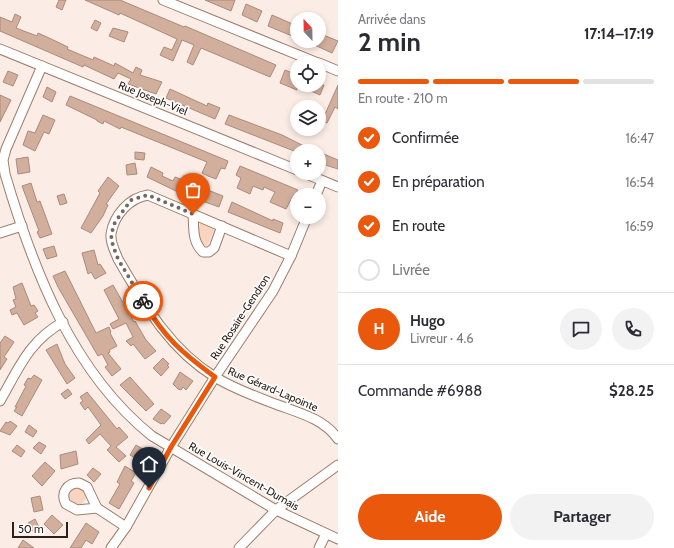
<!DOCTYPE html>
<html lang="fr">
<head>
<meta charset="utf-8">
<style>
  body { margin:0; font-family:Cabin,sans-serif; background:#f2f2f3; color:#2b2b33; height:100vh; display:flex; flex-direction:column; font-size:15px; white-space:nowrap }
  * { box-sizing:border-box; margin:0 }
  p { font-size:13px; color:#7c7c81 }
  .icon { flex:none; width:22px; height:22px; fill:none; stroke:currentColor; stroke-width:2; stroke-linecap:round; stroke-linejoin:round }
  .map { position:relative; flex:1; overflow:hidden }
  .panel { display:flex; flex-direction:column; background:#fff; width:336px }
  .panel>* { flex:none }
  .needle { width:26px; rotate:338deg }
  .tools { position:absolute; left:290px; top:12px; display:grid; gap:8px }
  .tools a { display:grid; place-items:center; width:36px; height:36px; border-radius:50%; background:#fff; box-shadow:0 2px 6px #0003; font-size:20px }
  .scale { position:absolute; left:12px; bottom:10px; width:56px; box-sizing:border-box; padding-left:4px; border:2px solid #2d2018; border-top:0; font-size:11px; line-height:14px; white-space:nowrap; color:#2d2018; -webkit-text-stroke:3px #fdfdfd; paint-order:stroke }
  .pin { position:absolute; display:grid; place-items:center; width:34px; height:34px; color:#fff; margin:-41px -17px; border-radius:50% 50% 50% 0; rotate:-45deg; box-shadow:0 0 4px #0007 }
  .pin .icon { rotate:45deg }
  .courier { position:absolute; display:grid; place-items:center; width:40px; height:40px; margin:-20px; border:3px solid #ea580c; border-radius:50%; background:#fff; color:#222; box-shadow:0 1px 5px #0007 }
  .overview em { font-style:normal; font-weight:700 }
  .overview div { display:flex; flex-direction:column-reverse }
  .overview { display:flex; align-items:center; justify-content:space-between; height:68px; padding:0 20px }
  h1 { font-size:26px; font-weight:700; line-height:30px }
  .bar { display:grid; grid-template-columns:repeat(4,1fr); gap:6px 4px; align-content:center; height:48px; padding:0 20px }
  .bar i { height:5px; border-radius:3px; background:#e1e1e2 }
  .bar .current { background:#ea580c }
  .bar p { grid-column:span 4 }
  .line { display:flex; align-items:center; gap:10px; padding:0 20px; border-top:1px solid #e1e1e2 }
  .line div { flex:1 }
  .round { display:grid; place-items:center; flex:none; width:42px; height:42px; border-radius:21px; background:#f2f2f3 }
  ol { padding:0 20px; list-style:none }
  li { display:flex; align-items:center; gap:12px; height:44px }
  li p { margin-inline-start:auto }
  li .icon { padding:4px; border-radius:50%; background:#ea580c; color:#fff; stroke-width:4 }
  li:last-child { color:#7c7c81 }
  li i { width:22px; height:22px; border:2px solid #e1e1e2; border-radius:50% }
  .cta { display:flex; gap:8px; margin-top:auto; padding:8px 20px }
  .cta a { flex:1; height:46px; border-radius:24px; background:#ea580c; color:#fff; font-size:16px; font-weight:700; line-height:46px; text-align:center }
  .cta a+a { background:#f2f2f3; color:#2b2b33 }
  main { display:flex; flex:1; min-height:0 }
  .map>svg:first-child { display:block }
  .green { fill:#f8d4c1 }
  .building { fill:#d1af9c; stroke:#ab8a78 }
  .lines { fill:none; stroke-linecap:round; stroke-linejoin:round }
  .minor-casing { stroke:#9d7d6b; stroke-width:11 }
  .minor { stroke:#fff; stroke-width:9 }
  .done { stroke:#756860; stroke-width:4; stroke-dasharray:0 7.2 }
  .route { stroke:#ea580c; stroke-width:5 }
  .labels { text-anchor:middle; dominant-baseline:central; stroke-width:3.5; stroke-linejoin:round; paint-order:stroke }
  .street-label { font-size:11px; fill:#2d2018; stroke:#fdfdfd }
</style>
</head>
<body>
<main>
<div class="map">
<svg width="338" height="548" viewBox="0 0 338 548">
  <rect width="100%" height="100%" fill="#fbede5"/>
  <!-- green -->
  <g class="green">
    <path d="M200 222 215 229 207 246 203 244 198 235Z"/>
    <circle cx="77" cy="496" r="9"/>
  </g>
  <!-- building -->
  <g class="building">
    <path d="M59 0H66L62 10 56 7Z"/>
    <path d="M85 0H120L184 27 185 26 276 65 270 77 201 48 193 65 187 62 194 45 182 40 173 61 160 55 164 47 172 50 177 39 120 13 119 15Z"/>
    <path d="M205 0H235L231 11Z"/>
    <path d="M246 4 262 11 257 22 242 15Z"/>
    <path d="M15 14 21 17 16 28 37 36 38 33 49 38 68 47 67 49 93 60 94 57 114 66 115 63 133 73 136 67 142 70 140 75 162 82 156 94 128 84 131 79 118 73 114 79 84 65 83 67 0 31V17L12 22Z"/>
    <path d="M272 15 297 26V38L268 26Z"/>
    <path d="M95 20 101 23 97 31 91 28Z"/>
    <path d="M113 28 128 32 124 42 109 36Z"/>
    <path d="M321 34 338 41 332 53 306 41H319Z"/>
    <path d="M285 70 297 75V90L280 83Z"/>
    <path d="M8 71 18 75 13 86 3 82Z"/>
    <path d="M298 85H324L320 95Z"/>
    <path d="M338 85V109L335 107 327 123 322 121Z"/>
    <path d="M47 87 56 92 52 102 43 97Z"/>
    <path d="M170 89 207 106 208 103 220 108 215 119 166 98Z"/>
    <path d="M0 95 11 100 0 122Z"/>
    <path d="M70 96 228 161 225 169 221 168 216 179 208 176 202 173 207 162 121 127 120 129 104 121 103 124 97 121V120L66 105Z"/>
    <path d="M43 115 55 120 49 134 44 132 35 151 23 145 28 131 35 133Z"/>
    <path d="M229 115 282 135 314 151H294L225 124Z"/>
    <path d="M135 152 145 153 144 160 135 159Z"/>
    <path d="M319 152 338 160V169L319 163Z"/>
    <path d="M28 157 30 172 18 174 16 159Z"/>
    <path d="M135 163 137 174 127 175 126 165Z"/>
    <path d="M240 166 298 190 295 195 294 194 286 209 270 202 275 192 264 187 263 190 253 186 250 194 237 188 241 178 236 175Z"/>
    <path d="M151 167 163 173 162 176 173 181 175 177 223 196 219 207 180 193 147 177Z"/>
    <path d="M108 177 119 186 106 204 108 205 103 216 91 233 81 228 100 193 98 191Z"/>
    <path d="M31 183 37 202 40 201 52 234 40 238 37 232 39 231 22 186Z"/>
    <path d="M64 194 67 203 60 205 57 196Z"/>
    <path d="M232 202 273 221V219L283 223 280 233 228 212Z"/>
    <path d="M54 246 57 256 47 259 43 249Z"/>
    <path d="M94 250 98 265 100 264 106 273 95 279 91 272 88 274 82 253Z"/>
    <path d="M65 271 96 333 109 327 111 332 110 333 117 346 109 350 110 352 108 353 121 369 112 376 105 367 108 365 102 354 98 356 58 287 53 276Z"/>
    <path d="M22 283 31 306 34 305 38 311 35 313 38 317 24 325 17 313 12 315 10 310 16 307 13 300 16 299 13 287Z"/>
    <path d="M113 285 134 322 135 321 146 340 156 351 145 359 133 344 131 346 126 341 133 337 126 323 113 329 110 324 119 319 104 290Z"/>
    <path d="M5 336 14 342 4 357 7 359 0 370V343Z"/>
    <path d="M57 344 65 364 75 378 67 384 46 350Z"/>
    <path d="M163 358 169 364 167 365 169 367 161 376 153 368Z"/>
    <path d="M180 372 193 381 186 390 183 387 181 390 178 389 173 384Z"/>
    <path d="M34 375 42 380 22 416 14 411 17 407H15L26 386 24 385 28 378 31 379Z"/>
    <path d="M130 377 154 404 146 411 120 385Z"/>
    <path d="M68 389 72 394 65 399 61 394Z"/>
    <path d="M87 392 117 429 119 427 128 437 116 447 126 456 119 462 107 450 111 446 100 434 89 444 86 440 101 425 88 407 85 410 80 403 83 401 80 397Z"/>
    <path d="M161 409 171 416 164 424 162 423 161 424 153 419Z"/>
    <path d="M10 421 17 426 10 435 0 431 6 422 8 423Z"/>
    <path d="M29 425 37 431 33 437 25 432Z"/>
    <path d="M39 442 46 446 41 454 33 448Z"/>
    <path d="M17 445 25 451 21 457 12 451Z"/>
    <path d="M136 445 148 452 143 462 130 455Z"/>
    <path d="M76 451 78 464 61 469 60 455Z"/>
    <path d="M45 462 55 471 42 486 32 476Z"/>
    <path d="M125 466 136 473 131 481 134 483 119 509 109 503 120 484 117 482Z"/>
    <path d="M93 468 101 474 94 482 87 475Z"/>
    <path d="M40 496 43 510 34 512 31 498Z"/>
    <path d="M52 515 63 525 54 534 44 524Z"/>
    <path d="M35 519 39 527 32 531 28 523Z"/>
    <path d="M86 523 99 532 92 544 86 540 81 548H70Z"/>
    <path d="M23 540 34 548H18Z"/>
  </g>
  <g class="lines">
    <defs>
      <g id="minor">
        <path d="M163 0 318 63"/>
        <path d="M0 49 297 170"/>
        <path d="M319 63 338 71"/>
        <path d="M42 66 6 149 3 160 5 174C33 269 72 372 152 436L276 510 338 539"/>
        <path d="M304 173 338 187"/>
        <path d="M316 195 322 181"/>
        <path d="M193 214C194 228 192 242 203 252H209L214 248 222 226"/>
        <path d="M0 233 22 226"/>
        <path d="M291 256 148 195C129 198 114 215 111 234 110 243 115 251 118 259 145 305 168 348 215 377 234 389 257 397 278 405 300 413 324 419 338 439"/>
        <path d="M0 401C19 368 29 341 63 322"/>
        <path d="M79 483 87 487 97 508 77 510 66 504C60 493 67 483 79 483Z"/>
        <path d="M97 508 126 527"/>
        <path d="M111 548 126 527 171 447 215 377 273 291 291 256 307 217"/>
        <path d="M239 548 276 510 338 465"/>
        <path d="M319 548 326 534"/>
      </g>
    </defs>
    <!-- minor casing -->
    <use href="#minor" class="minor-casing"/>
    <!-- minor -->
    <use href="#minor" class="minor"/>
  </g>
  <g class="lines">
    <!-- done -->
    <path class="done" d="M143 301 118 259 113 246 111 235 115 222 131 200 148 195 193 214"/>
    <!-- route -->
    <path class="route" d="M143 301C164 337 181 352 215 377L171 447 149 488"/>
  </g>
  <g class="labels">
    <!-- street labels -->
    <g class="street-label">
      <text transform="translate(153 98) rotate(22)">Rue Joseph-Viel</text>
      <text transform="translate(240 317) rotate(-57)">Rue Rosaire-Gendron</text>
      <text transform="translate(273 389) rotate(23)">Rue Gérard-Lapointe</text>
      <text transform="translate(244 476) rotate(30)">Rue Louis-Vincent-Dumais</text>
    </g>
  </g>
</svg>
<div class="tools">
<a><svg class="needle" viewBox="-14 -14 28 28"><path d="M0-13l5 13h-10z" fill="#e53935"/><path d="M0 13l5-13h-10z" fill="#7c7c81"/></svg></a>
<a><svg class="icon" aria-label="locate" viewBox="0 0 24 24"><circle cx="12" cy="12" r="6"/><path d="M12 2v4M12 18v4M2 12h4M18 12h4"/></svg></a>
<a><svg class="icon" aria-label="layers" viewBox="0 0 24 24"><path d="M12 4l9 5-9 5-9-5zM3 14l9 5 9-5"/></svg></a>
<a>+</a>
<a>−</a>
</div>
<div class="scale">50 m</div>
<div class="pin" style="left:193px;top:214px;background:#ea580c"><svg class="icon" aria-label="bag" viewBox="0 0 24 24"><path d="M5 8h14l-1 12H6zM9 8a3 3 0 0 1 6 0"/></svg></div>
<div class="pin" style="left:149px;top:488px;background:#1f2937"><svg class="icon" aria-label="home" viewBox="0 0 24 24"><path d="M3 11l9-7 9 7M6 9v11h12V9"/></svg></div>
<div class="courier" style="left:143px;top:301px"><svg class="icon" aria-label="bike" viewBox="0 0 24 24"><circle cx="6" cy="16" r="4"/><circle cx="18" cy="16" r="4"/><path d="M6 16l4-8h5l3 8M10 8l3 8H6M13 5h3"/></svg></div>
</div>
<section class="panel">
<div class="overview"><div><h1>2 min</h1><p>Arrivée dans</p></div><em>17:14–17:19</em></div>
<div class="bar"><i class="current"></i><i class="current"></i><i class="current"></i><i></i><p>En route · 210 m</p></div>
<ol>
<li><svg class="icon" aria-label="check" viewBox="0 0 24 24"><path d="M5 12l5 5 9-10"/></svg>Confirmée<p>16:47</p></li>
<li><svg class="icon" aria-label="check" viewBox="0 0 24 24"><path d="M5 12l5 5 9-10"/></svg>En préparation<p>16:54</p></li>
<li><svg class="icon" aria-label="check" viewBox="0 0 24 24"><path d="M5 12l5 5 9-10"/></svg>En route<p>16:59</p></li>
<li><i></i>Livrée</li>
</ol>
<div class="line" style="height:72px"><b class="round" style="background:#ea580c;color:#fff">H</b><div><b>Hugo</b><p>Livreur · 4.6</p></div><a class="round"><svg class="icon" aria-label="chat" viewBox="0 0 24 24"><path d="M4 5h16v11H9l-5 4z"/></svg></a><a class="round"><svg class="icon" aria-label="phone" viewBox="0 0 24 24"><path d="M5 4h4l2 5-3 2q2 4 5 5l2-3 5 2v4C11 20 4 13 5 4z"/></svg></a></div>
<div class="line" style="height:52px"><div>Commande #6988</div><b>$28.25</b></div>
<div class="cta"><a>Aide</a><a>Partager</a></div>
</section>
</main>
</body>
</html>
